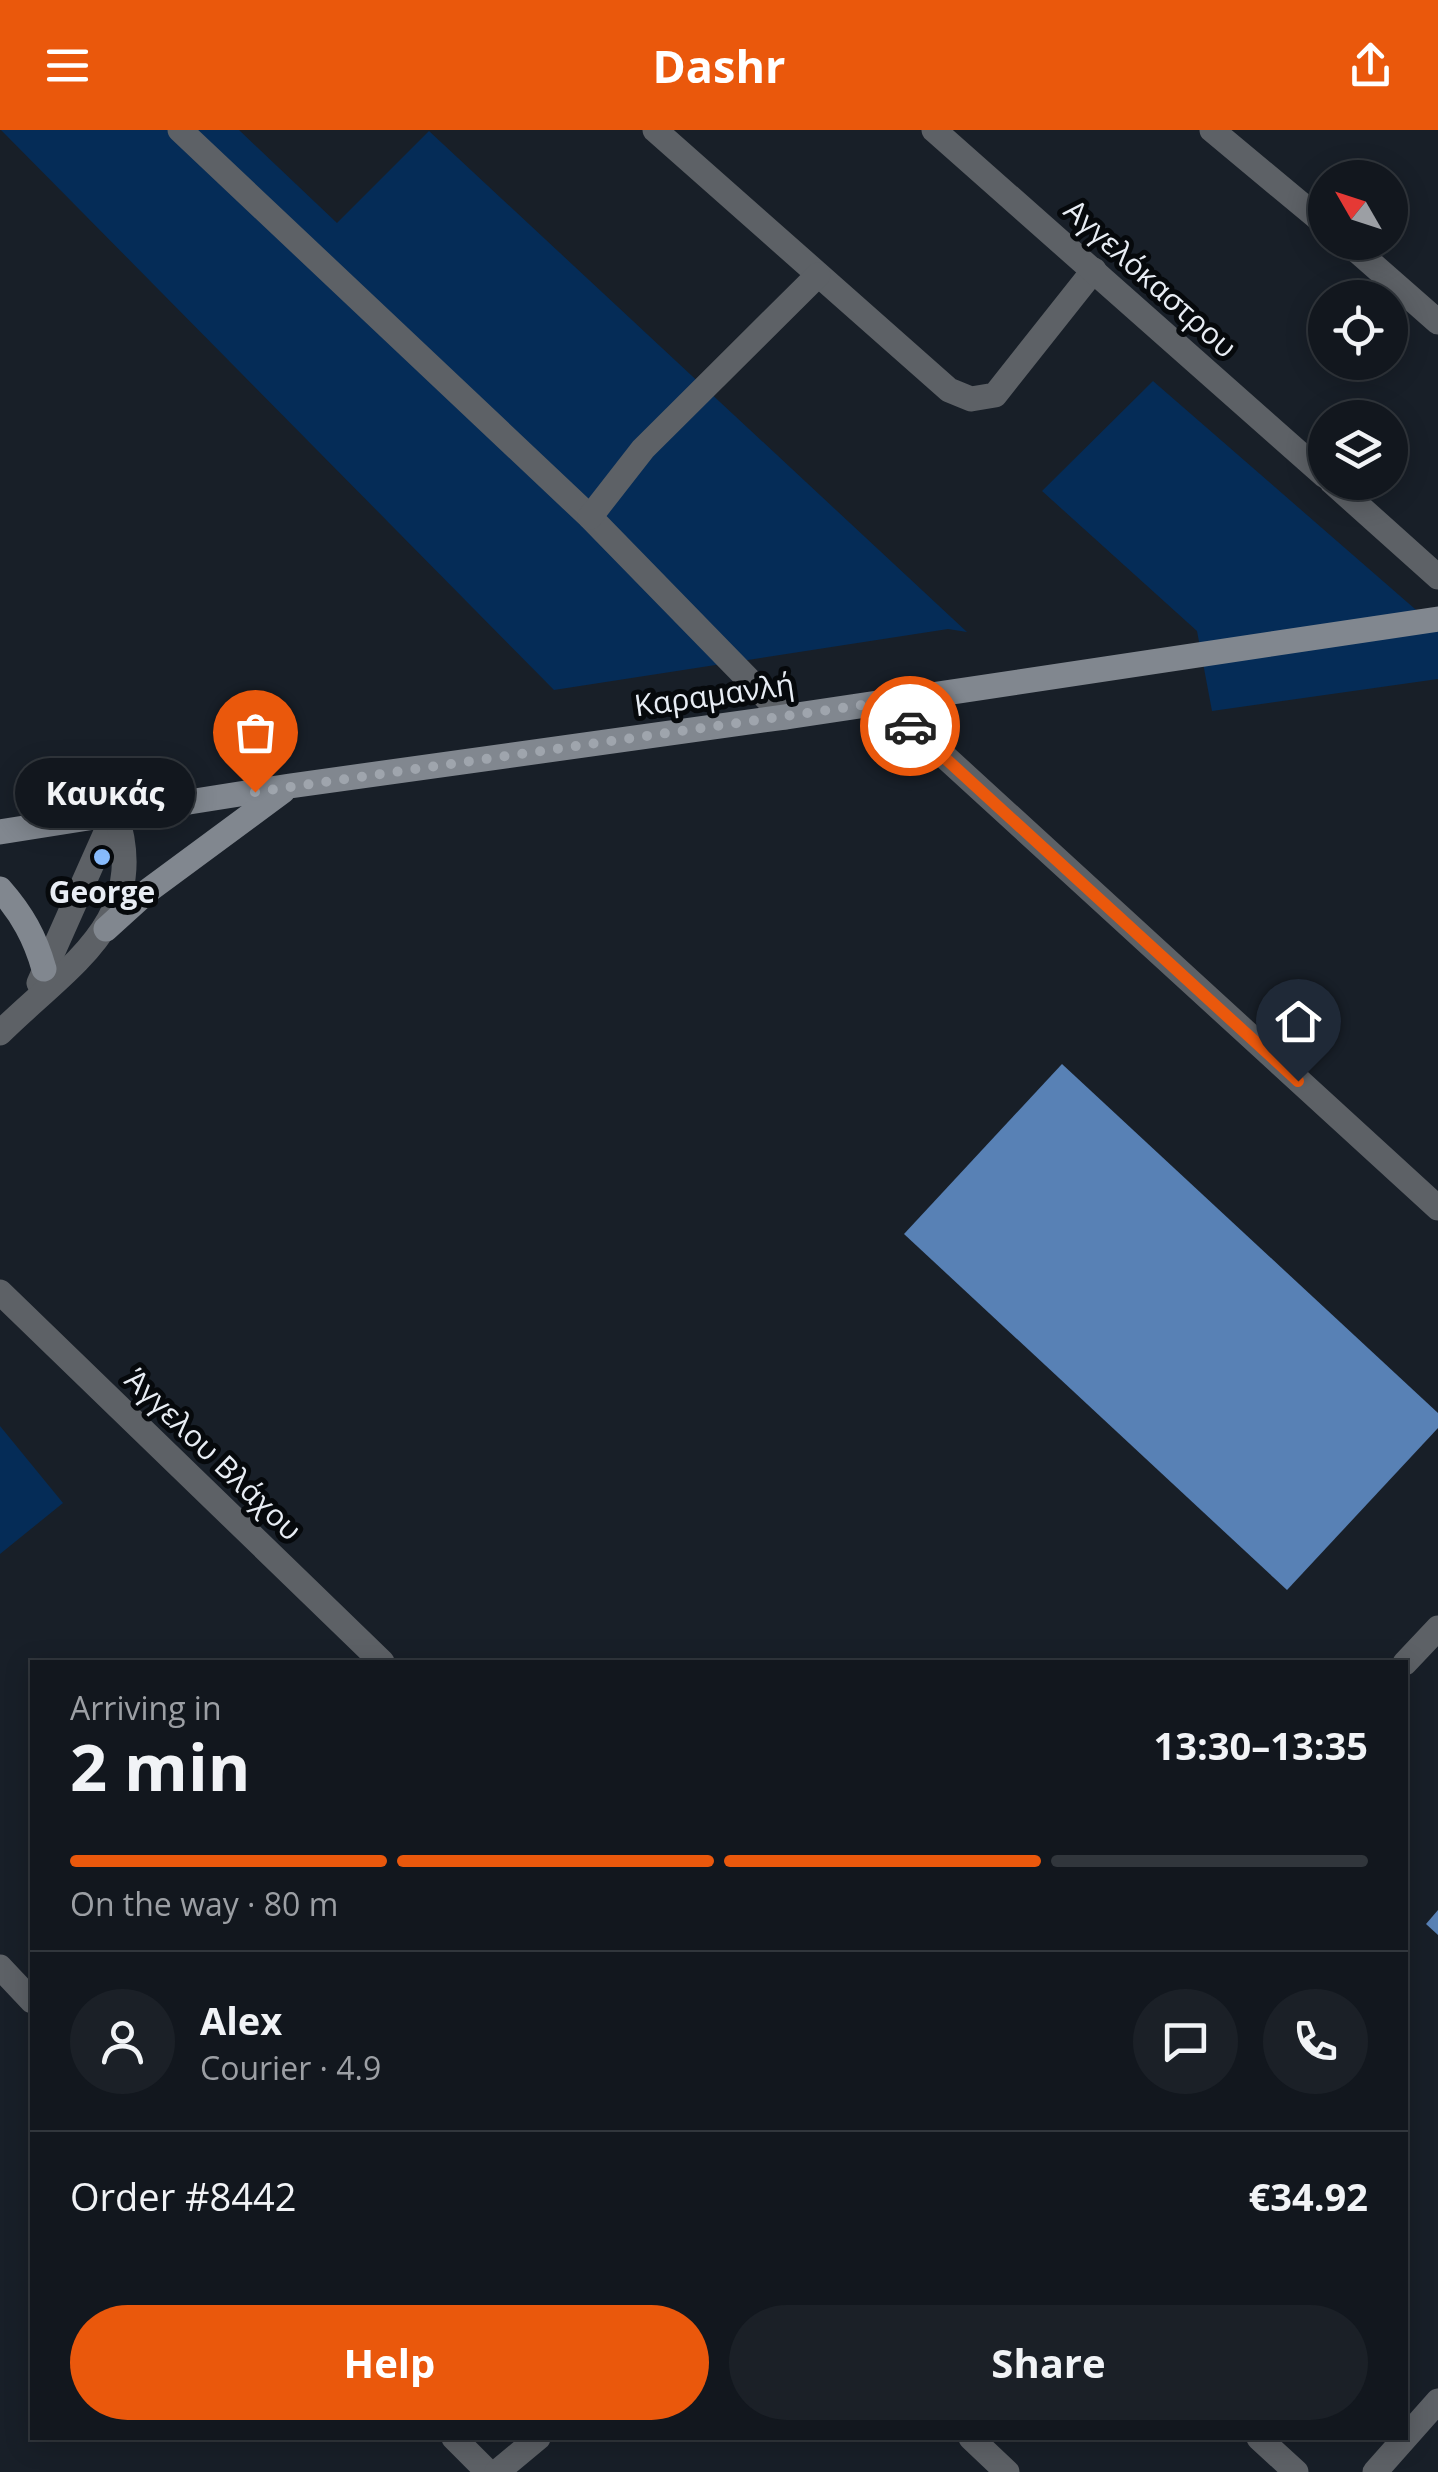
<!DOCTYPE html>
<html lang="en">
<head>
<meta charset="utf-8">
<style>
  body { margin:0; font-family:"Open Sans",sans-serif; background:#1b2027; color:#f1f3f6; height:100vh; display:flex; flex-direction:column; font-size:38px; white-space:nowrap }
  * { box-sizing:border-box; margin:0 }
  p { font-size:32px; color:#9c9fa4 }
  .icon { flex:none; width:55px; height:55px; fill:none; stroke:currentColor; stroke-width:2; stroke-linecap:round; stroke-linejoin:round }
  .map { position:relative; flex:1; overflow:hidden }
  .details { position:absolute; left:30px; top:1530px; width:1378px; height:780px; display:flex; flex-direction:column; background:#12171e; border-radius:0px; box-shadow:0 5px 25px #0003,0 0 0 2px #31363c }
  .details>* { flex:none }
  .needle { width:65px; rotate:309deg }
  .controls { position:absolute; left:1308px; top:30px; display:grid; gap:20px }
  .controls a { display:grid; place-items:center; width:100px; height:100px; border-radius:50%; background:#12171e; box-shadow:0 5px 25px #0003,0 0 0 2px #31363c; font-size:50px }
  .pin { position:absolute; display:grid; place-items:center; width:85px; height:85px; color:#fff; margin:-102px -42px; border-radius:50% 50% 50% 0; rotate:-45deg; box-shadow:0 0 10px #0007 }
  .pin .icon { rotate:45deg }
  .courier { position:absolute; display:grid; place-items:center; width:100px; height:100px; margin:-50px; border:8px solid #ea580c; border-radius:50%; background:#fff; color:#222; box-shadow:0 2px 12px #0007 }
  .bubble { position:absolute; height:70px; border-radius:35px; background:#12171e; box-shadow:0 5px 25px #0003,0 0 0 2px #31363c; font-size:32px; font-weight:700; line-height:70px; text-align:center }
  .headline em { font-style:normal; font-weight:700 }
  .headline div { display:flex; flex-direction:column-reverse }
  .headline { display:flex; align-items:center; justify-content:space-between; height:170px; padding:0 40px }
  h1 { font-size:65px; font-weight:700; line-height:75px }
  .bar { display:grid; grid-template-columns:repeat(4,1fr); gap:15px 10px; align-content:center; height:120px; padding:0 40px }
  .bar i { height:12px; border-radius:8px; background:#31363c }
  .bar .selected { background:#ea580c }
  .bar p { grid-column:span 4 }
  .line { display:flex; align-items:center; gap:25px; padding:0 40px; border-top:2px solid #31363c }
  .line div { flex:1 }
  .round { display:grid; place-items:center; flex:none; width:105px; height:105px; border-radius:52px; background:#1b2027 }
  .action { display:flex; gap:20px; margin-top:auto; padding:20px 40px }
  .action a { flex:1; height:115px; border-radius:60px; background:#ea580c; color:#fff; font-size:40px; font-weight:700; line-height:115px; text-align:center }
  .action a+a { background:#1b2027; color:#f1f3f6 }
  header { display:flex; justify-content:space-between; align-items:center; height:130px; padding:0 40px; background:#ea580c; color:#fff; font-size:45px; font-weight:700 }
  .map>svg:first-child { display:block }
  .green { fill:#052c57 }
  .building { fill:#5881b5 }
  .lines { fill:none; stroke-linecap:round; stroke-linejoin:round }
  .minor { stroke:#5d6166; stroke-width:25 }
  .secondary { stroke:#81878f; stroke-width:25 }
  .done { stroke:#9fa5ad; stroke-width:10; stroke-dasharray:0 18 }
  .route { stroke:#ea580c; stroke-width:12 }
  .poi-dot { fill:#88bbfc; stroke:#06090c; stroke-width:4 }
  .labels { text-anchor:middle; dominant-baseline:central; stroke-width:10; stroke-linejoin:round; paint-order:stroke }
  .street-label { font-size:30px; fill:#e8edf4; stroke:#06090c }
  .poi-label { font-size:30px; font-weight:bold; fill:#e8edf4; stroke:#06090c }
</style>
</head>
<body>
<header><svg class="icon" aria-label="menu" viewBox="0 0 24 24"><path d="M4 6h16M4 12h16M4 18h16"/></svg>Dashr<svg class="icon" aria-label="share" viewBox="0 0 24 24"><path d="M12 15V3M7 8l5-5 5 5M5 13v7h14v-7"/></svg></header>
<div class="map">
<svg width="1438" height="2342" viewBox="0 0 1438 2342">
  <rect width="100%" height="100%" fill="#181f28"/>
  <!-- green -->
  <g class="green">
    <path d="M1 0H239L337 93 429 1 967 502 948 499 554 560Z"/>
    <path d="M1153 251 1438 499V549L1212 581 1197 501 1042 361Z"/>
    <path d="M0 1296 63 1373 0 1424Z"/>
  </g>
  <!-- building -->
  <g class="building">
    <path d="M1062 934 1438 1283V1298L1287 1460 904 1104Z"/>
    <path d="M1438 1780V1805L1426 1794Z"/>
  </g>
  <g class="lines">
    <!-- minor -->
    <g class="minor">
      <path d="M180 0 590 387 785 587"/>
      <path d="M655 0 949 260 971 269 995 265 1094 140"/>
      <path d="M934 0 1325 346"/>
      <path d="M1212 0 1325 94"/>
      <path d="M1347 112 1438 192"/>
      <path d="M1332 352 1438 447"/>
      <path d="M590 387 643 319 818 145"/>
      <path d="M884 571 1438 1078"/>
      <path d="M39 853 115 682"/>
      <path d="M0 903C66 837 153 791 115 682"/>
      <path d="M0 1162 382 1532"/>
      <path d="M1405 1533 1438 1498"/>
      <path d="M0 1837 32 1871"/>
      <path d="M454 2308 488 2342"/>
      <path d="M971 2308 1007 2342"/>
      <path d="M1259 2308 1296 2342"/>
      <path d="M497 2342 538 2308"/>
      <path d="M1375 2342 1438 2271"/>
    </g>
    <!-- secondary -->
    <g class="secondary">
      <path d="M0 702 290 656 785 587 1438 489"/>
      <path d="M0 759C22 784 35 807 44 839"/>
      <path d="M106 799 149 760 283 661"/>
    </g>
  </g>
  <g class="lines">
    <!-- done -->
    <path class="done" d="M255 662 884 572 910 596"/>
    <!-- route -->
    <path class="route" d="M910 596 1298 951"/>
  </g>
  <!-- markers -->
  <circle class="poi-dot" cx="102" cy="727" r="10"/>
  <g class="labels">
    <!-- street labels -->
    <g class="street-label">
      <text transform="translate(1151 148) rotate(42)">Αγγελόκαστρου</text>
      <text transform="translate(714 564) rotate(-8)">Καραμανλή</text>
      <text transform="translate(214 1324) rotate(44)">Άγγελου Βλάχου</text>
    </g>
    <!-- poi labels -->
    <g class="poi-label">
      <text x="102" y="761">George</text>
    </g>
  </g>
</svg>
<div class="controls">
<a><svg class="needle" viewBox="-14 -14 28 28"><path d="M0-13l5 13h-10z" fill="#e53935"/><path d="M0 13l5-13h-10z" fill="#9c9fa4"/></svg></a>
<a><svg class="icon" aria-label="locate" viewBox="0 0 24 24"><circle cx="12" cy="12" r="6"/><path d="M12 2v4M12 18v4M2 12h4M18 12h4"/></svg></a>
<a><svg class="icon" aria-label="layers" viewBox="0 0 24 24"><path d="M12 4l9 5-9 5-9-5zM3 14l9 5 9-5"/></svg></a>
</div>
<div class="pin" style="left:255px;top:662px;background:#ea580c"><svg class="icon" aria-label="bag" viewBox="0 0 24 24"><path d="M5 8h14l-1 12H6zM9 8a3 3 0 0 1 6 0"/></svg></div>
<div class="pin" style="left:1298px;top:951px;background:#1f2937"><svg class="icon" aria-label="home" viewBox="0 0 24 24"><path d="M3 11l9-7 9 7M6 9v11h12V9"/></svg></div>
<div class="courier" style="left:910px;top:596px"><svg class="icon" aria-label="car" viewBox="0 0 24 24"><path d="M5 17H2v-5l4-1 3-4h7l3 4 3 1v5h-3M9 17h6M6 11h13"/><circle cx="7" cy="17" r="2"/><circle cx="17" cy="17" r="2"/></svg></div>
<div class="bubble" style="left:15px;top:628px;width:180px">Καυκάς</div>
<section class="details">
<div class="headline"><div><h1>2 min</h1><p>Arriving in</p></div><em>13:30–13:35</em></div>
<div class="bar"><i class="selected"></i><i class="selected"></i><i class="selected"></i><i></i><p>On the way · 80 m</p></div>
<div class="line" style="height:180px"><a class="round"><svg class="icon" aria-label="person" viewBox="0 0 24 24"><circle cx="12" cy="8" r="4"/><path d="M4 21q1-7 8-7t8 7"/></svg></a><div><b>Alex</b><p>Courier · 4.9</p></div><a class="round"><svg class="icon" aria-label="chat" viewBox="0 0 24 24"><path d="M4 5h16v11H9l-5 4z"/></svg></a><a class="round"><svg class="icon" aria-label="phone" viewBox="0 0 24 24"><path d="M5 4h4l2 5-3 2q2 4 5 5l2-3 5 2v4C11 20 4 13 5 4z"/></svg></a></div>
<div class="line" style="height:130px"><div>Order #8442</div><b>€34.92</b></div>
<div class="action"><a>Help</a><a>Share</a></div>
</section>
</div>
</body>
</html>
